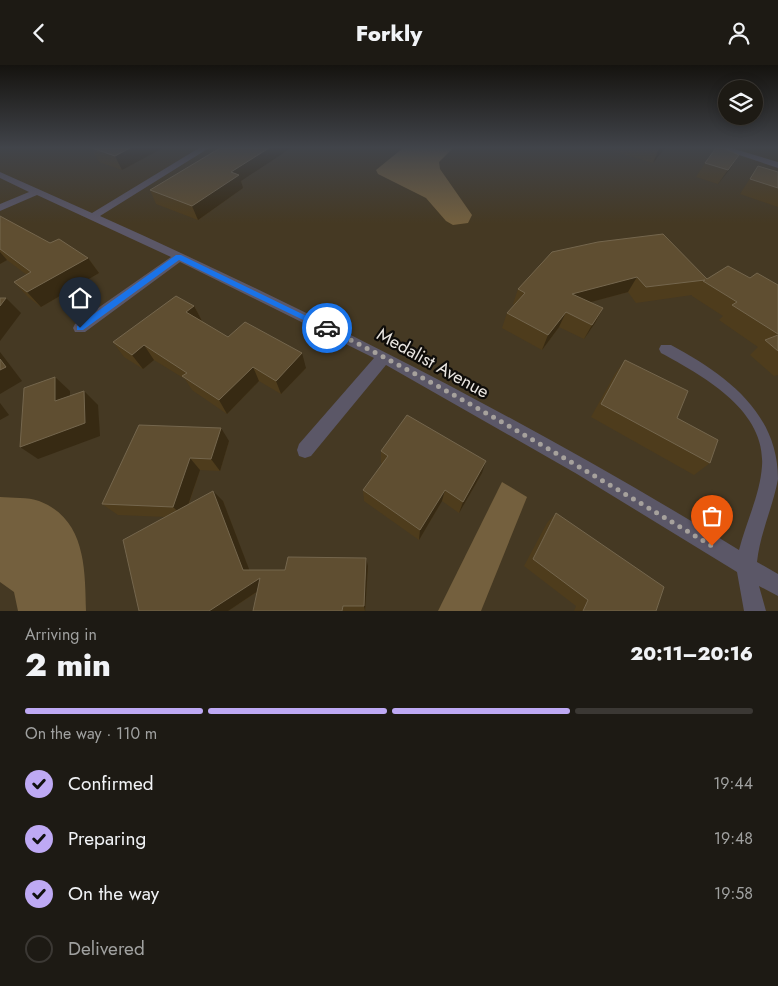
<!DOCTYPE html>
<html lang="en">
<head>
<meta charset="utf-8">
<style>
  body { margin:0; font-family:Jost,sans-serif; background:#25231d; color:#f1f3f6; height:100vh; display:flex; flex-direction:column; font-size:19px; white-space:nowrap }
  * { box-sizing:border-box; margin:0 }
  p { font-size:16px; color:#a0a1a0 }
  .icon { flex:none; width:28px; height:28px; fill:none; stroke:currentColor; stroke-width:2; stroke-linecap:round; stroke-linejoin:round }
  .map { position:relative; height:546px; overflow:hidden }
  .side { display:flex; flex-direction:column; background:#1d1a14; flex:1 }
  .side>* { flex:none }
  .fabs { position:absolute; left:718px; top:15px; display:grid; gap:10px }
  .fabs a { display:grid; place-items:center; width:45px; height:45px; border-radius:50%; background:#1d1a14; box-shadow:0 2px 12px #0003,0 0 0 1px #3b3834; font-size:25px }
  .pin { position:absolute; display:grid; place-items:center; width:42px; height:42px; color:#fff; margin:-51px -21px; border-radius:50% 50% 50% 0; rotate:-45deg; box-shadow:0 0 5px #0007 }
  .pin .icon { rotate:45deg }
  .courier { position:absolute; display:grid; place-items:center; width:50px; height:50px; margin:-25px; border:4px solid #1a73e8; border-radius:50%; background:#fff; color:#222; box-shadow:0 1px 6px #0007 }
  .headline em { font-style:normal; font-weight:800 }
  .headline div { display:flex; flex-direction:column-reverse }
  .headline { display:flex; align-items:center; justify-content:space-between; height:85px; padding:0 25px }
  h1 { font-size:32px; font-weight:800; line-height:38px }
  .bar { display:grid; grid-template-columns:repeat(4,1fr); gap:8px 5px; align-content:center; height:60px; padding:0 25px }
  .bar i { height:6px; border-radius:4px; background:#3b3834 }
  .bar .active { background:#bea9f4 }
  .bar p { grid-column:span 4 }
  ol { padding:0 25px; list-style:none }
  li { display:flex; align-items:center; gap:15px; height:55px }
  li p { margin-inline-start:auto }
  li .icon { padding:5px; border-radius:50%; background:#bea9f4; color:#111; stroke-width:4 }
  li:last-child { color:#a0a1a0 }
  li i { width:28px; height:28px; border:2px solid #3b3834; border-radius:50% }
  header { display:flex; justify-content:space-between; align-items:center; height:65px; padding:0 25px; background:#1d1a14; font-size:22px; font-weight:800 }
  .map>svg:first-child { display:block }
  .green { fill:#453923 }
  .water { fill:#74603e }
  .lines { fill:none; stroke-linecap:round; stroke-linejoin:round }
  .minor { fill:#5b5767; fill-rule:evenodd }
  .wall { fill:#4e3c1c }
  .shaded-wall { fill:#372a13 }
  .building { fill:#5f4e31; stroke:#74664d }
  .route { fill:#1a73e8 }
  .done { stroke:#a6a19c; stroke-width:5; stroke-dasharray:0 9 }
  .labels { text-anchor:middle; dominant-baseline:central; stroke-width:4.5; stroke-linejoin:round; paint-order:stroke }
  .street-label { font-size:18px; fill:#eae6e1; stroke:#0e0c09 }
</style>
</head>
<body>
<header><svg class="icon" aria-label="back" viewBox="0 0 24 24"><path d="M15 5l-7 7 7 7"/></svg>Forkly<svg class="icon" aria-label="person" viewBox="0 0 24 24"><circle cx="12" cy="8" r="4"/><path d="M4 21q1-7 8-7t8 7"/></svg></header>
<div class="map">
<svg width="778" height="546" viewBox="0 0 778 546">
  <rect width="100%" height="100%" fill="#27221b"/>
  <!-- green -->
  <rect class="green" x="0" y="83" width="778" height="463"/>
  <!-- water -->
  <g class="water">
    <path d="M403 83H453L439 97 440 104 472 150 468 158 453 160 446 156 426 133 378 109 376 105Z"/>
    <path d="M502 417 527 432 481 546H438Z"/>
    <path d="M0 432C12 433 28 432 39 436 86 454 85 504 86 546H18L14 527 0 517Z"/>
  </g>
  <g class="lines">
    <!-- minor -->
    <g class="minor">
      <path d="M199 83H209L100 151C320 250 534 359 739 485 746 457 760 430 762 401 766 345 703 311 661 288L659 284 661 280H671C723 308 778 346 778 414 773 442 760 468 757 497L778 509V531L759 521 766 546H744L737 507 577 409 386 300 311 391 305 393 299 391 297 385 299 379 374 293 180 197 85 267H75L73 263 75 259 171 192 37 130 0 146V139L29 127 0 113V107L92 148Z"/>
      <path d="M718 83H731L778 97V103Z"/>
    </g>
  </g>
  <!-- wall -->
  <g class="wall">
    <path d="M91 83H163L122 105 99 97Z"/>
    <path d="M588 83H665L653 98 605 84 601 87Z"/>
    <path d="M739 90 718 119 696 112 705 98Z"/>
    <path d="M758 101 778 107V142L740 129Z"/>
    <path d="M241 116 243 123 198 155 156 139 150 125Z"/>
    <path d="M0 151 50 178 88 193 99 208 41 242 28 232 14 217 27 210 7 195 0 199Z"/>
    <path d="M552 187 707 214 750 213 778 220V310L774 311 750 290 758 282 719 255 723 251 692 231V230L636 238 628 227 590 237 603 243 595 258 584 274 559 262 542 285 502 263 507 248 514 240 513 239 518 224Z"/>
    <path d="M194 241 202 256 228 272 306 303 281 329 259 316 227 349 192 325 185 314 154 295 143 304 124 292 113 277Z"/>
    <path d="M625 295 677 353 710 398 694 410 591 352 615 309Z"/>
    <path d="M139 360 229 376 220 406 200 405 189 439 223 436 249 505H285L368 501 365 546H253L257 527 228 546 166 452 118 450 102 439Z"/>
    <path d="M381 386 482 408 459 448 442 436 419 475 364 436 363 425 382 399 381 398Z"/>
    <path d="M556 448 656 546H574L576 541 524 501 547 458Z"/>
  </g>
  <!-- shaded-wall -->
  <g class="shaded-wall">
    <path d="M130 83H163L122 105 115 91Z"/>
    <path d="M269 83H291L241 116 243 123 198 155 192 141 231 107Z"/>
    <path d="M660 83H665L653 98 659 84Z"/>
    <path d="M739 90 730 104 718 119 728 105Z"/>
    <path d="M0 187 7 195 0 199Z"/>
    <path d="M88 193 99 208 41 242 27 227Z"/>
    <path d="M637 212 628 227 565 244 572 229Z"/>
    <path d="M6 233 21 248 0 276V241Z"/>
    <path d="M194 241 202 256 186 247Z"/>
    <path d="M603 243 595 258 584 274 592 260Z"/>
    <path d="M566 247 559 262 542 285 548 270Z"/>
    <path d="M144 280 154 295 143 304 132 290Z"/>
    <path d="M0 287 22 316 0 329Z"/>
    <path d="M302 288 306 303 281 329 276 316Z"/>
    <path d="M253 302 259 316 227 349 219 335Z"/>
    <path d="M55 312 70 326V350L55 336Z"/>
    <path d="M84 326 98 340 100 371 38 394 20 382Z"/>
    <path d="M0 338 9 350 0 355Z"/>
    <path d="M221 363 229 376 220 406 211 394Z"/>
    <path d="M190 393 200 405 184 452 173 442Z"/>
    <path d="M486 396 482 408 459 448 463 437Z"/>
    <path d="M445 425 442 436 419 475 420 465Z"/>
    <path d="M213 426 223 436 252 512 243 505Z"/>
    <path d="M366 493 368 501 365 546 364 541Z"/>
    <path d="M260 513 267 520 228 546H209Z"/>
  </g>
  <!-- building -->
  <g class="building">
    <path d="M92 83H130L115 91Z"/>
    <path d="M220 83H269L231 107 239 110 192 141 150 125Z"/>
    <path d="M716 83H723L739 90 728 105 705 98Z"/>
    <path d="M758 101 778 107V123L750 114Z"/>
    <path d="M0 151 50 178 59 174 88 193 27 227 14 217 31 207 0 184Z"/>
    <path d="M663 169 707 214 728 201 750 213 757 208 778 220V269L732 240 737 237 703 216 705 215 646 222 637 212 572 229 603 243 592 260 566 247 548 270 507 248 525 228 518 224 552 187 598 177Z"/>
    <path d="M176 231 194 241 186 247 228 272 245 257 302 288 276 316 253 302 219 335 182 311 187 308 144 280 132 290 113 277Z"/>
    <path d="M0 233H6L0 241Z"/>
    <path d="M778 270V286L765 275Z"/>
    <path d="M0 294 6 302 0 305Z"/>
    <path d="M625 295 688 326 677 353 718 375 710 398 601 339Z"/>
    <path d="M55 312V336L84 326 85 358 20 382 24 323Z"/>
    <path d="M407 350 486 396 463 437 445 425 420 465 363 425 388 391 381 386Z"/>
    <path d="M139 360 221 363 211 394 190 393 173 442 102 439Z"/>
    <path d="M213 426 243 505H285L288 492 366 493 364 541H343L342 546H253L260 513 209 546H139L123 475Z"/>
    <path d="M556 448 664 522 656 546H583L588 535 533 494Z"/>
  </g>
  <!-- sky -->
  <linearGradient id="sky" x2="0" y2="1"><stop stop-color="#15130f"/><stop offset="0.52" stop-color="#41444a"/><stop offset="1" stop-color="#41444a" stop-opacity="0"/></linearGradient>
  <rect width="778" height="159" fill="url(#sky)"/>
  <!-- route -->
  <path class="route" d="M176 190H181L331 263 324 265 179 195 83 265H77V261Z"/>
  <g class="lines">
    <!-- done -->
    <path class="done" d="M327 263C459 329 585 405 712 481"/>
  </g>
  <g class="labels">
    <!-- street labels -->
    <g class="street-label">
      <text transform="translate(433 298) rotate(29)">Medalist Avenue</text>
    </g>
  </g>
</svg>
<div class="fabs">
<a><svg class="icon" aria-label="layers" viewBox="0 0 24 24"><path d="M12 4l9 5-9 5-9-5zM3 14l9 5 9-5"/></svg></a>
</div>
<div class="pin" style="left:712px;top:481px;background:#ea580c"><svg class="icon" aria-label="bag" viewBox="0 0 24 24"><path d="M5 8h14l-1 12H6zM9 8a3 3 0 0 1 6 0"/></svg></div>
<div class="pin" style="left:80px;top:263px;background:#1f2937"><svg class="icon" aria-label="home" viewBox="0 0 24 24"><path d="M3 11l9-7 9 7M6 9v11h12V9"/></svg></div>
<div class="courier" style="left:327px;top:263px"><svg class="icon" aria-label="car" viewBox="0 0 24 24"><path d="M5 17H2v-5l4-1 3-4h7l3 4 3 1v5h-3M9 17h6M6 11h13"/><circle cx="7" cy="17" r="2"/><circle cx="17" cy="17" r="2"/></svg></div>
</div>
<section class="side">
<div class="headline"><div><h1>2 min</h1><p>Arriving in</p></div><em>20:11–20:16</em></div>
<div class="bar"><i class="active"></i><i class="active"></i><i class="active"></i><i></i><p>On the way · 110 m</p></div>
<ol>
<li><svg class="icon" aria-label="check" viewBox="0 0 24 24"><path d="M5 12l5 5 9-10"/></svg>Confirmed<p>19:44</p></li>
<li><svg class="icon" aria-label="check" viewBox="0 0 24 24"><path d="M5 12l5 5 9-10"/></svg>Preparing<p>19:48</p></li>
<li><svg class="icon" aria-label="check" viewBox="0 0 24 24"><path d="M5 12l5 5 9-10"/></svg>On the way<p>19:58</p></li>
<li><i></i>Delivered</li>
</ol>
</section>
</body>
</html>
